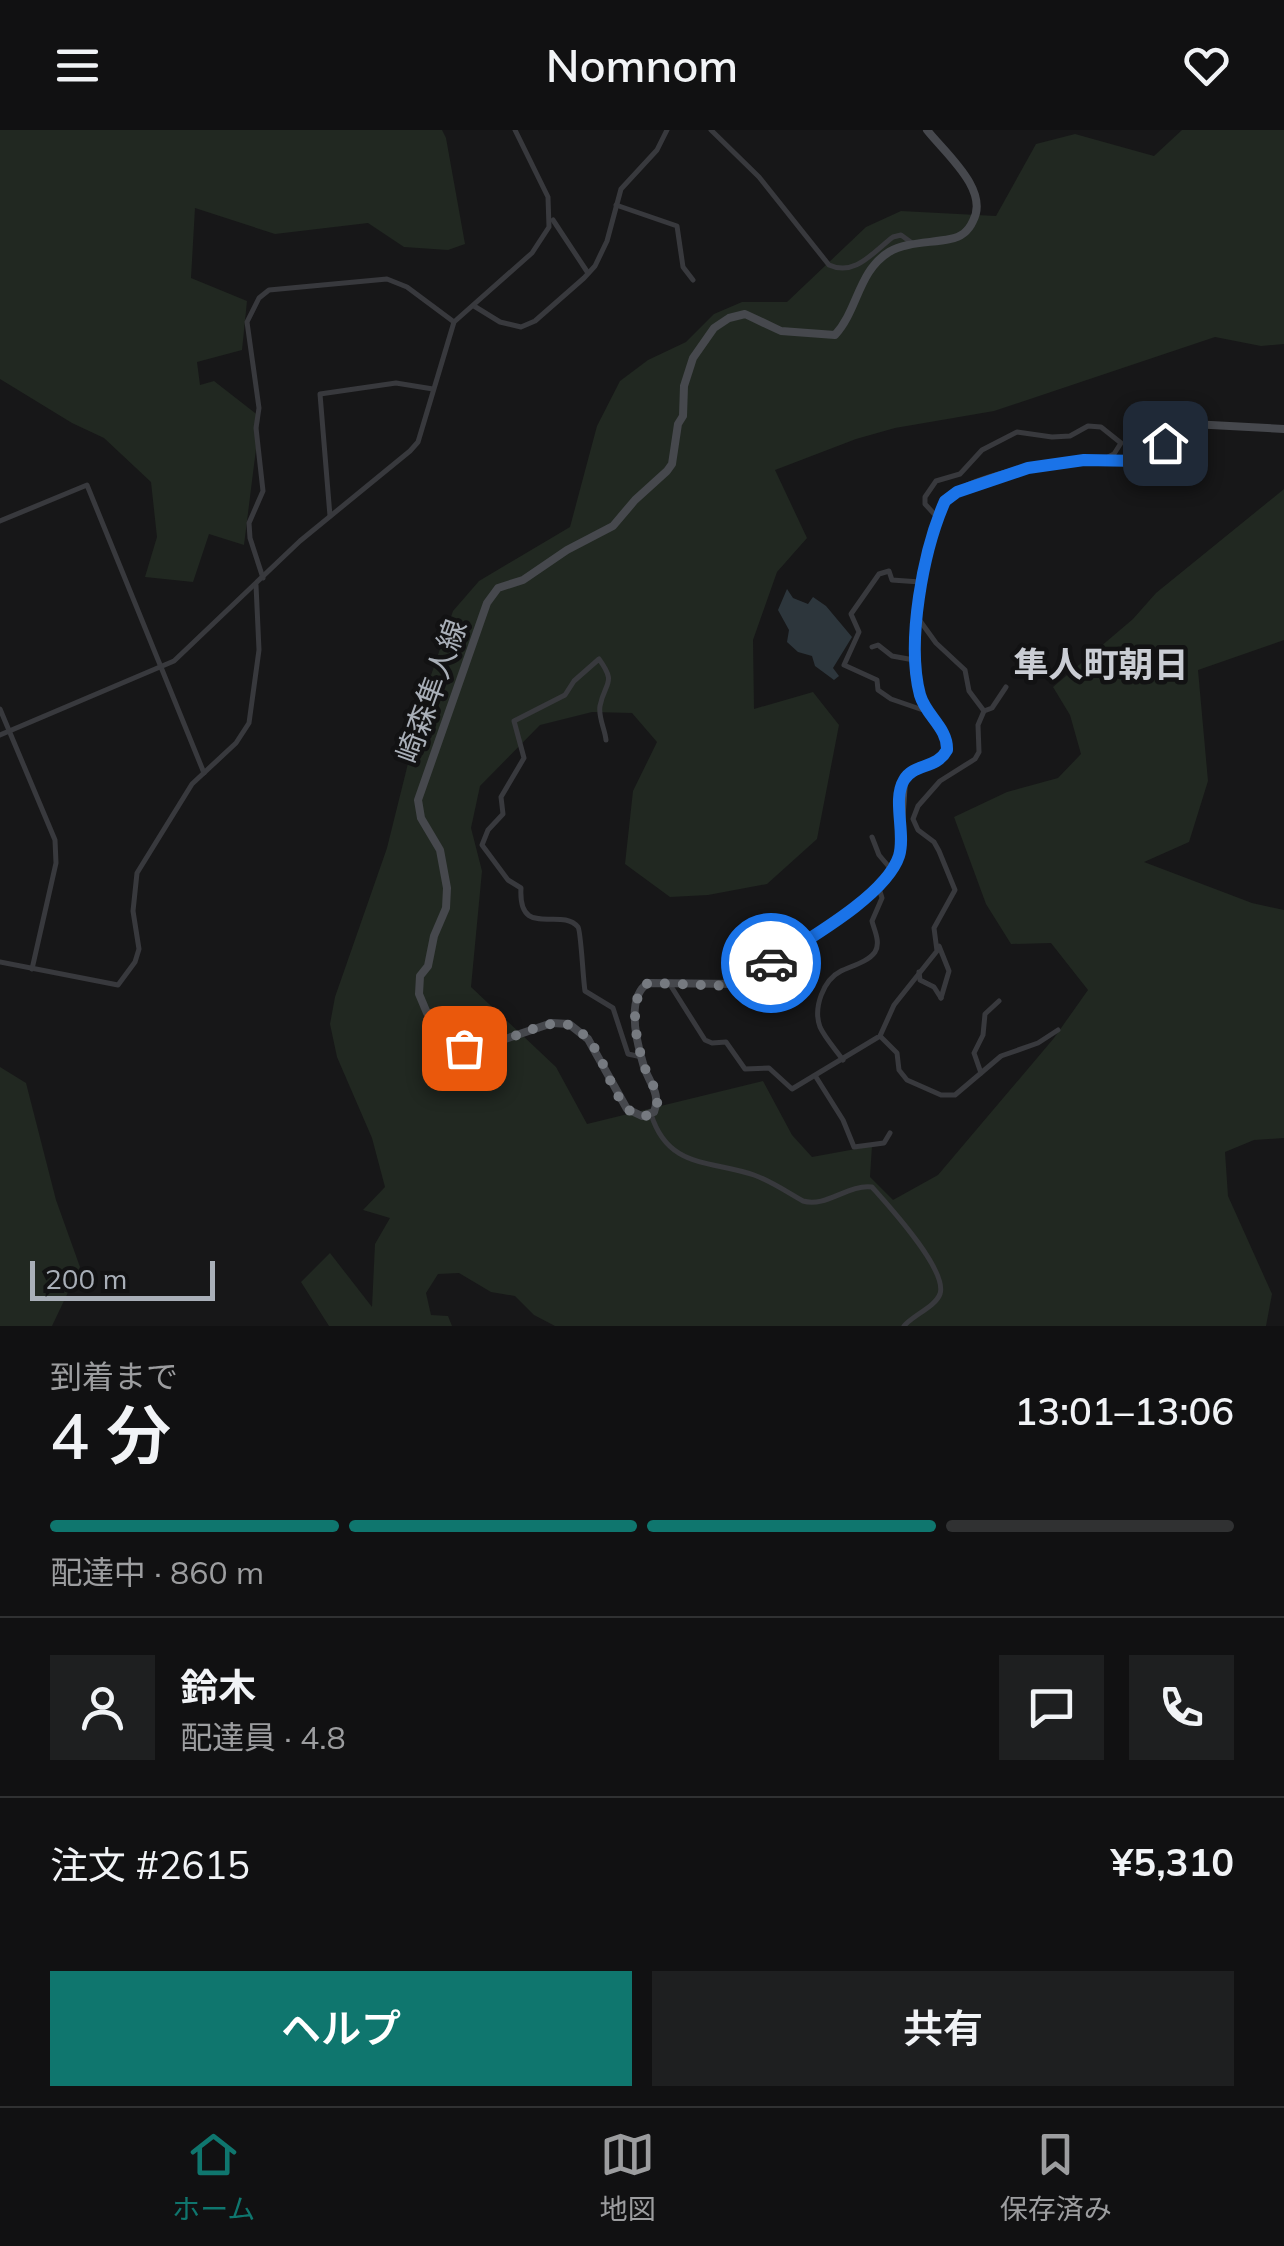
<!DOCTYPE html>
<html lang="ja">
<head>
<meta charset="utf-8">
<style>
  body { margin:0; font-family:Mulish,"Noto Sans JP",sans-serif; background:#1e1f20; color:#f1f3f6; height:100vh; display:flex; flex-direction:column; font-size:38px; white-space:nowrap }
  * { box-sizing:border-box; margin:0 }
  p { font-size:32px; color:#9c9d9f }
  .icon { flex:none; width:55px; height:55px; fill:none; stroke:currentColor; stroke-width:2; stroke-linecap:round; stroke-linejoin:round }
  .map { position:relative; height:1196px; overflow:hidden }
  .details { display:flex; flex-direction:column; background:#111112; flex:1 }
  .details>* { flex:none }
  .scale { position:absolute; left:30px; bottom:25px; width:185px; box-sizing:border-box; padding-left:10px; border:5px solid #a9afb8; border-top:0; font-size:28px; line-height:35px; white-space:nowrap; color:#a9afb8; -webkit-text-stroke:8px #121213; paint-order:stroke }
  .pin { position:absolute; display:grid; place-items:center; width:85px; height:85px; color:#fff; margin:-42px; border-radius:20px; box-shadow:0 5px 15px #0006 }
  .courier { position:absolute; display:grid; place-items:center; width:100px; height:100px; margin:-50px; border:8px solid #1a73e8; border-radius:50%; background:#fff; color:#222; box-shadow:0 2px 12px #0007 }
  .overview em { font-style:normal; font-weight:600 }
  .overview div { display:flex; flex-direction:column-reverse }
  .overview { display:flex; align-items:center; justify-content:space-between; height:170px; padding:0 50px }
  h1 { font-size:65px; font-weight:600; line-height:75px }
  .bar { display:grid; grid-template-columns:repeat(4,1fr); gap:15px 10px; align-content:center; height:120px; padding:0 50px }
  .bar i { height:12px; border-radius:8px; background:#303132 }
  .bar .active { background:#0f766e }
  .bar p { grid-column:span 4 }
  .line { display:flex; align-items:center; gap:25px; padding:0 50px; border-top:2px solid #303132 }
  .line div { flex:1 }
  .round { display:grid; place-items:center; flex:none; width:105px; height:105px; border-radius:0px; background:#1e1f20 }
  .primary-button { display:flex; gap:20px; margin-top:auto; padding:20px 50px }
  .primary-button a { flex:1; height:115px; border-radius:0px; background:#0f766e; color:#fff; font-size:40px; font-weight:600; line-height:115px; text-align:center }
  .primary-button a+a { background:#1e1f20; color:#f1f3f6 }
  header { display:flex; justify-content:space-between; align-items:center; height:130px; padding:0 50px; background:#111112; font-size:45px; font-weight:600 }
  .tab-bar { display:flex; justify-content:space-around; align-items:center; height:140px; border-top:2px solid #303132; background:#111112; font-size:28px; color:#9c9d9f }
  .tab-bar a { display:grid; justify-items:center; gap:5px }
  .tab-bar .active { color:#0f766e }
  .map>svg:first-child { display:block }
  .green { fill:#212821 }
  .water { fill:#2d363c }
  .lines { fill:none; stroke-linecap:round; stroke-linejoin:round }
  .minor { stroke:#38393d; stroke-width:5 }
  .secondary { stroke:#46484d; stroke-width:8 }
  .done { stroke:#767a80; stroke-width:10; stroke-dasharray:0 18 }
  .route { stroke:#1a73e8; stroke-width:12 }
  .labels { text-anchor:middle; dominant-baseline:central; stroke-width:9; stroke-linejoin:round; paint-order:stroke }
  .street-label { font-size:30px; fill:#a9afb8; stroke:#121213 }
  .quarter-label { font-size:35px; font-weight:bold; fill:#cacdd4; stroke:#121213 }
</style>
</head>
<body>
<header><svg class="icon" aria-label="menu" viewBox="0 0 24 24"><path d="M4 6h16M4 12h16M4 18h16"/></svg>Nomnom<svg class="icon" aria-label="heart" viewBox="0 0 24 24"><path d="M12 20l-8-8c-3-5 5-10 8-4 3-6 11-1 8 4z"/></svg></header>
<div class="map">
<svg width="1284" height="1196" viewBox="0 0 1284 1196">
  <rect width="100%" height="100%" fill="#171718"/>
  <!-- green -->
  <g class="green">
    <path d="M0 0H442L446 8 465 114 448 120 404 117 368 93 275 104 195 78 191 148 247 171 242 220 197 232 200 255 214 251 260 287 244 415 209 404 193 452 145 447 157 407 151 352 104 308 72 293 0 249Z"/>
    <path d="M1182 0H1284V214L1261 216 1215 207 994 281 895 298 856 309 775 340 807 408 777 442 753 510 754 579 813 562 839 595 817 709 767 754 708 765 670 767 625 734 633 661 657 612 632 583 592 582 540 595 480 656 471 698 482 741 471 857 556 937 587 994 763 951 792 1005 812 1027 872 1016 870 1047 893 1070 938 1045 1054 908 1088 860 1051 813 1011 814 986 774 954 687 1007 662 1058 648 1081 624 1070 585 1053 557 1133 489 1156 463 1284 359V510L1198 540 1208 651 1189 712 1144 732 1252 773 1284 780V1008L1254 1010 1225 1022 1228 1066 1272 1164 1266 1196H555L534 1185 515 1166 491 1162 459 1143 438 1144 426 1163 431 1185 448 1186 452 1196H329L301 1152 330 1123 372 1177 375 1114 390 1088 363 1080 385 1057 372 1008 337 927 330 894 335 867 387 718 427 557 453 481 479 451 570 397 597 296 620 251 648 230 686 212 714 184 742 172H787L866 97 901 81 996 86 1036 14 1075 4 1154 26Z"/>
    <path d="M0 937 26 953 56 1070 80 1137 52 1196H0Z"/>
  </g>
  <!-- water -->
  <path class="water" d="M787 459 793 468 808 474 813 467 826 476 852 507 833 538 839 546 834 550 815 536 812 526 798 522 787 512 789 500 778 480Z"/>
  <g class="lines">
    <!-- minor -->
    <g class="minor">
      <path d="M711 0 759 47 829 135C855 147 873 122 893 107L901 105 912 113"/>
      <path d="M616 75 677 96 683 137 693 150"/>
      <path d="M553 90 588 143"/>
      <path d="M474 176 500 192 521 197 535 191 584 148 595 136 607 111 621 59 657 20 667 0"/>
      <path d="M330 386 320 264 396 253 433 259"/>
      <path d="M937 387 925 374V367L936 351 960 344 982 320 1017 302 1052 307 1070 306 1088 296 1101 297 1121 313 1114 324 1106 328"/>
      <path d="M0 391 87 355 204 643"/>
      <path d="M263 448 250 408 249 393 263 361 256 298 259 278 247 192 259 168 269 160 387 149 407 157 454 192"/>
      <path d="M920 452 892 450 889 441 879 444 851 484 859 502 844 535 877 550 878 560 891 569 923 580"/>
      <path d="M872 517 878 515 892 526 914 530"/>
      <path d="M0 579 55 710 56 733 32 839"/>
      <path d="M984 581 992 578 1006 557"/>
      <path d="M0 605 174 531 300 411 410 321 418 312 454 192 532 123 549 97 548 67 515 0"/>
      <path d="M606 610C605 599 598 587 600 576 605 551 617 554 599 529L574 551 565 565 514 591 524 628 501 667 503 684 488 700 482 715 508 750 521 758C518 810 561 776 578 797 581 801 583 849 585 861L613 878 628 924 642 927"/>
      <path d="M872 707 879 725 890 738"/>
      <path d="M939 816 949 841 941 868"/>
      <path d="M0 832 118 855 135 832 139 819 133 781 137 743 192 654 236 613 249 593 259 520 256 455"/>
      <path d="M919 842 920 850 934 857 941 868"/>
      <path d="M669 853 705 910 712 913 726 912 745 939 769 938 792 959 880 906 894 875 937 821 934 798 955 760 939 721 934 712 918 700 913 689 918 676 940 651 975 629 979 622 978 595 984 581 969 561 965 540 936 513 918 488"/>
      <path d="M880 906 897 923 899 940 907 950 941 965H955L981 943 974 923 983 905 985 884 999 871"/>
      <path d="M843 930C836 920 825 908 820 897 813 878 823 850 841 841 851 836 868 832 875 822 881 812 874 800 872 791L882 768 878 755"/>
      <path d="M981 943 1001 926 1038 913 1058 900"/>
      <path d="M816 947 843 990 854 1017 884 1013 890 1003"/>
      <path d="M651 984C668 1039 710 1030 754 1045 771 1051 787 1062 803 1071 826 1078 848 1054 872 1057 888 1075 948 1140 940 1164 935 1177 913 1185 904 1196"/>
    </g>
    <!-- secondary -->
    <path class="secondary" d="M927 0C945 23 990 60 973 91 968 102 961 107 950 109 931 113 905 112 889 122 858 141 858 180 835 205L781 201 745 184 729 188 714 198 693 228 684 256 683 286 678 294 672 334 667 341 635 370 613 396 567 420 523 450 498 458 487 473 418 670 421 688 440 720 447 758 446 778 434 806 428 836 420 846 419 864 427 883 455 913 476 919 552 893 569 894 588 909 627 979 642 986 654 982C661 964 650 954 644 937 637 914 625 868 648 853L737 854 848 782 884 750 899 725 904 650 914 641 937 633 948 616C942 598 927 586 921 569 905 518 923 418 945 371 966 348 1054 331 1086 330 1104 329 1122 333 1140 331L1179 300 1192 294 1284 299"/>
  </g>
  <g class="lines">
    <!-- done -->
    <path class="done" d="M464 918C498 923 547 881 573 897 604 914 605 955 628 979 637 989 654 989 657 974 659 961 649 950 645 938 637 916 626 868 648 853L729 856 771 833"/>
    <!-- route -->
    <path class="route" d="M771 833C806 810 886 766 899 726 906 703 892 670 904 650 914 633 937 639 947 620 948 598 926 586 920 565 906 512 923 421 945 371L957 362 1028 338 1084 330 1140 331 1165 313"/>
  </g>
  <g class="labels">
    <!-- street labels -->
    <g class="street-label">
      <text transform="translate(431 561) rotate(-70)">崎森隼人線</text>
    </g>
    <!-- quarter labels -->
    <g class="quarter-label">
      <text x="1101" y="534">隼人町朝日</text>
    </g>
  </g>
</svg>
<div class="scale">200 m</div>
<div class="pin" style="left:464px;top:918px;background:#ea580c"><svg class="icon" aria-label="bag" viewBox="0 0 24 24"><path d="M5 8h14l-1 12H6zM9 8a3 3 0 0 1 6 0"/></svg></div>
<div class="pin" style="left:1165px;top:313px;background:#1f2937"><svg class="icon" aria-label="home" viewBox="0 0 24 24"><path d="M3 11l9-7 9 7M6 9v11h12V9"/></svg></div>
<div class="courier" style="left:771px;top:833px"><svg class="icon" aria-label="car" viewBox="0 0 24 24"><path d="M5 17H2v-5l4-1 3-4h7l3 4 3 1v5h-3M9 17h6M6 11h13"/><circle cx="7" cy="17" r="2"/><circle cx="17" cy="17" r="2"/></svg></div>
</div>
<section class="details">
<div class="overview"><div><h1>4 分</h1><p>到着まで</p></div><em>13:01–13:06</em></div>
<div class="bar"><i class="active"></i><i class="active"></i><i class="active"></i><i></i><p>配達中 · 860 m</p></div>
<div class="line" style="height:180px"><a class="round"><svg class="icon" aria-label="person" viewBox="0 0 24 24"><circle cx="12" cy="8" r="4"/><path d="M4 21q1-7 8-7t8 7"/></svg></a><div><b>鈴木</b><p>配達員 · 4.8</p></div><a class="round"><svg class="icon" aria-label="chat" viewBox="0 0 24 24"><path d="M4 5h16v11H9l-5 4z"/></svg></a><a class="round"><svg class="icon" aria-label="phone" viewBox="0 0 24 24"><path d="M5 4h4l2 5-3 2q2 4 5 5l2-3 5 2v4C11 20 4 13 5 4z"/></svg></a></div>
<div class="line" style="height:130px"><div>注文 #2615</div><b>¥5,310</b></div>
<div class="primary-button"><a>ヘルプ</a><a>共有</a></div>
</section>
<nav class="tab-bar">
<a class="active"><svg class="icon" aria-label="home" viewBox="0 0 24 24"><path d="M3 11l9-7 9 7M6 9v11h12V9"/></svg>ホーム</a>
<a><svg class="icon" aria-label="map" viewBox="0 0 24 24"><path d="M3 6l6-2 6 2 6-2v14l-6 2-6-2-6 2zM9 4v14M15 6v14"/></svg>地図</a>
<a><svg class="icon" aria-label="saved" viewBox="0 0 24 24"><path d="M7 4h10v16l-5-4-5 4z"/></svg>保存済み</a>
</nav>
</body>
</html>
